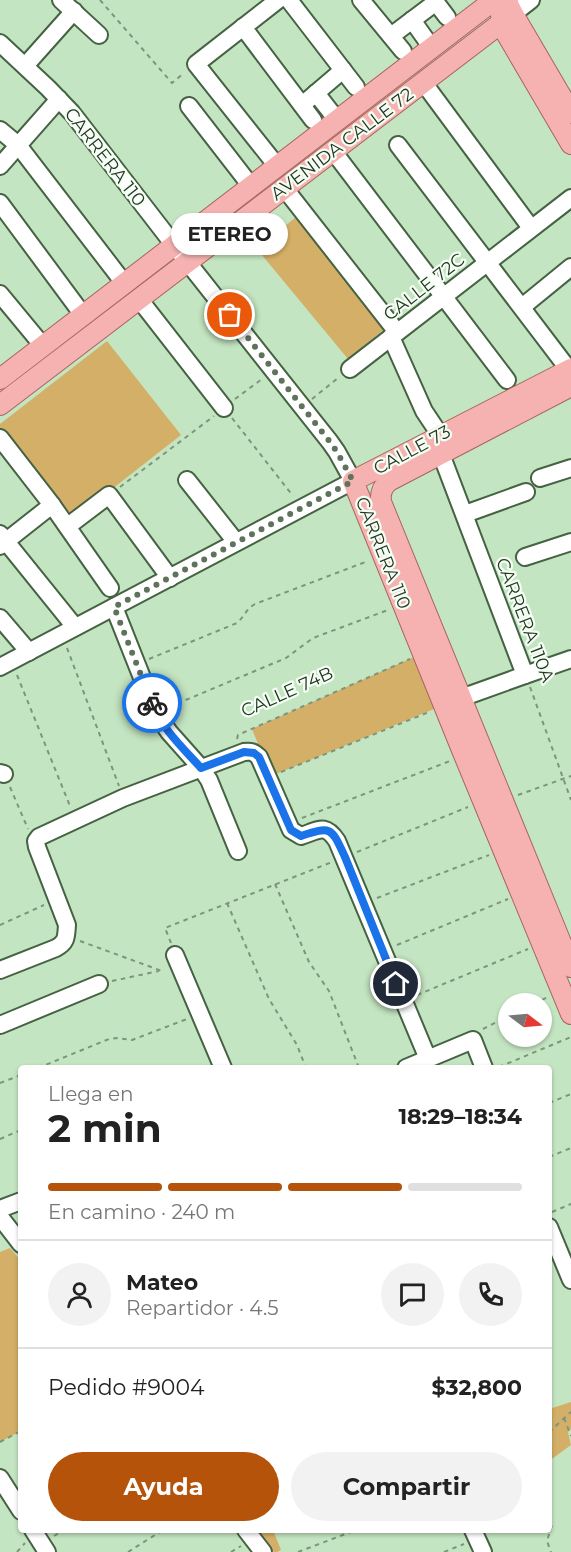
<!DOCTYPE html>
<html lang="es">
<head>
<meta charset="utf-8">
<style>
  body { margin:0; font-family:Montserrat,sans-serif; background:#f2f2f2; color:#222; height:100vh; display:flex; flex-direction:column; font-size:22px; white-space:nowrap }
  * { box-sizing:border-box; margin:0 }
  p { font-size:20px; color:#767676 }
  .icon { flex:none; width:33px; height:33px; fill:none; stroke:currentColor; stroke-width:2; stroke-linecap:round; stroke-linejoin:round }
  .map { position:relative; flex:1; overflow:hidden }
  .drawer { position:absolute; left:18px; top:1065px; width:534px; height:468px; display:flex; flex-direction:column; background:#fff; border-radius:6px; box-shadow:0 2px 4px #0004 }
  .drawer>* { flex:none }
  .needle { width:39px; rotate:106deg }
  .tools { position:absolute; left:498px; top:993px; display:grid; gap:12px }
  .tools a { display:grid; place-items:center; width:54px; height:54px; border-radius:50%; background:#fff; box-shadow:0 2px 4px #0004; font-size:30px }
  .pin { position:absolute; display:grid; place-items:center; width:51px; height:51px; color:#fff; margin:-26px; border:3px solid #fff; border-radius:50%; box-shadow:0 2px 6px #0007 }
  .courier { position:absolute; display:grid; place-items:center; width:60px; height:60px; margin:-30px; border:4px solid #1a73e8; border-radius:50%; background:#fff; color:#222; box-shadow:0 2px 8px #0007 }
  .bubble { position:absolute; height:42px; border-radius:21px; background:#fff; box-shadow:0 2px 4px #0004; font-size:20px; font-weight:700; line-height:42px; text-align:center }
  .summary em { font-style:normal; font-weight:700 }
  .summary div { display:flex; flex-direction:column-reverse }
  .summary { display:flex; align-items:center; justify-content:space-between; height:102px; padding:0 30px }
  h1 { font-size:39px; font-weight:700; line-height:45px }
  .bar { display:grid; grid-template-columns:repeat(4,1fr); gap:9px 6px; align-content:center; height:72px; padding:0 30px }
  .bar i { height:8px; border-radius:4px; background:#e0e0e0 }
  .bar .current { background:#b45309 }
  .bar p { grid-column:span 4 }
  .line { display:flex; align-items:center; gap:15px; padding:0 30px; border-top:2px solid #e0e0e0 }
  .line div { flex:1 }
  .round { display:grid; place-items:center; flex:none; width:63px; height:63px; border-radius:32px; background:#f2f2f2 }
  .cta { display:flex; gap:12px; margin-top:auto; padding:12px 30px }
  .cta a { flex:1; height:69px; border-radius:36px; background:#b45309; color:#fff; font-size:24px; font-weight:700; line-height:69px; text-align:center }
  .cta a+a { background:#f2f2f2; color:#222 }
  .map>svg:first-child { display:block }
  .green { fill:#d4af67 }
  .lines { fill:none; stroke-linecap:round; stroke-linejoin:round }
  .minor-casing { stroke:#456243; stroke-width:20 }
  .major-casing { stroke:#a8655d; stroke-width:22 }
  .path { stroke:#7d957b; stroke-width:2; stroke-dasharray:4.5 4.5; stroke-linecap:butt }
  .minor { stroke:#fff; stroke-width:16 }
  .major { stroke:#f5b2b0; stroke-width:20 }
  .done { stroke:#5e725c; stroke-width:6; stroke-dasharray:0 10.8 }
  .route { stroke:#1a73e8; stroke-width:8 }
  .labels { text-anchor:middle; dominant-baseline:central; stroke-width:4.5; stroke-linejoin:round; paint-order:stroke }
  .street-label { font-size:18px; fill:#273426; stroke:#f4fff3 }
</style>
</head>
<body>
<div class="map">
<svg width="571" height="1552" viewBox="0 0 571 1552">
  <rect width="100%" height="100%" fill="#c4e5c1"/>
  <!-- green -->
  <g class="green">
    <path d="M296 217 387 327 348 359 257 249Z"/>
    <path d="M107 341 181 435 70 522 0 431V424Z"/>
    <path d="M414 657 434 709 271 776 252 729Z"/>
    <path d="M10 1248 21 1261V1431L0 1442V1252Z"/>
    <path d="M571 1402V1429L568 1432 571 1445 549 1461V1409Z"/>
    <path d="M261 1530H273L281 1550 277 1552H274L259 1533Z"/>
  </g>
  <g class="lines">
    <defs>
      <g id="minor">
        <path d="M61 0 99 35"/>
        <path d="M289 0 356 87"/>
        <path d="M361 0 403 51"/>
        <path d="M434 0 447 17"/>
        <path d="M513 14 531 0"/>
        <path d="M412 20 432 48"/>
        <path d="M243 27 313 120"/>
        <path d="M391 36 436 2"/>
        <path d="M0 43 48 88 72 113 174 245 330 442 337 452 353 481 0 667"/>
        <path d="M25 66 74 11"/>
        <path d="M423 82 531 228"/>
        <path d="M316 93 337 120"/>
        <path d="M302 105 343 70"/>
        <path d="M189 106 251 186"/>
        <path d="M0 130 18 145 124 283"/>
        <path d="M398 145 569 370"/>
        <path d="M333 151 507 380"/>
        <path d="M0 166 59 99"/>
        <path d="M277 166 196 64 278 0"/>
        <path d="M289 194 397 332"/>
        <path d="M0 203 83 315"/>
        <path d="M0 294 43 346"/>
        <path d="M139 299 224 408"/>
        <path d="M522 307 571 267"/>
        <path d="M391 337 424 411 440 435"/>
        <path d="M350 369 571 198"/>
        <path d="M0 438 52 505 110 588"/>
        <path d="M441 454 525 675"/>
        <path d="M540 478 571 468"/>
        <path d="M187 480 236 542"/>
        <path d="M465 514 526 492"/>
        <path d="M68 526 109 495 170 578"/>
        <path d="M0 534 75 627"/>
        <path d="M0 546 52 505"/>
        <path d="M525 557 571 542"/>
        <path d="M114 607 156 713 169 732 201 768 209 780 238 851"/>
        <path d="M0 618 29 652"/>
        <path d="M461 698 525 675 571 659"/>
        <path d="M0 773 4 774"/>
        <path d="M175 955 223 1068"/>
        <path d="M0 970 56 948C67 942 66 937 67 925L37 847 36 841 39 837 123 798 244 752C251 751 254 752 259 757L291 830 301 836C319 830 325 823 337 841L428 1059"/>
        <path d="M0 1025 99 984"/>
        <path d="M406 1068 473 1040 484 1068"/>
        <path d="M0 1209 21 1201"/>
        <path d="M0 1217 21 1244"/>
        <path d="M549 1227 571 1280"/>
        <path d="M0 1478 21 1511"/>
        <path d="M33 1530 47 1552"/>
        <path d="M246 1530 263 1552"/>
        <path d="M473 1530 483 1552"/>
      </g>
      <g id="major">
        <path d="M508 4 513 14 571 113"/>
        <path d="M500 11 506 33 571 144"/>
        <path d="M571 369 353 481 464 755 571 1014"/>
        <path d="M0 379 494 0"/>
        <path d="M571 386 389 481C382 487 380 493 381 502L571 967"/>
        <path d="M0 405 513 14"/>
      </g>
    </defs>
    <!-- minor casing -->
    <use href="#minor" class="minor-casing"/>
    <!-- major casing -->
    <use href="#major" class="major-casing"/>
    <!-- path -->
    <g class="path">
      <path d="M100 0 172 83 184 73"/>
      <path d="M235 399 262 379"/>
      <path d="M312 399 338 378"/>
      <path d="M232 418 293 496"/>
      <path d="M120 487 214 416"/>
      <path d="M67 648 119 786"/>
      <path d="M149 659 237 623C244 617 246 609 255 604L368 561"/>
      <path d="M17 675 70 806"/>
      <path d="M530 687 571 800"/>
      <path d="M169 707 286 658 313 638 388 610"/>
      <path d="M237 739 238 735 410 659"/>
      <path d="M281 772 429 712"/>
      <path d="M10 787 28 829"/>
      <path d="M518 795 571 776"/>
      <path d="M302 818 450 761"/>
      <path d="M357 852 468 807"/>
      <path d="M275 884 309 962 329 991 359 1068"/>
      <path d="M377 898 489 855"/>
      <path d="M227 903 269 999 297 1045 306 1068"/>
      <path d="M0 925 44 905"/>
      <path d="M80 941 162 971"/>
      <path d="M171 943 165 928 332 862"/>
      <path d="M397 945 508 899"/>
      <path d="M112 981 159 971"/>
      <path d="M417 995 528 949"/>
      <path d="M534 1004 548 997"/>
      <path d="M483 1029 508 1016"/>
      <path d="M499 1067 571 1037"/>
      <path d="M38 1068 109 1039 116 1038 132 1040 187 1019"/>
      <path d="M0 1083 21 1075"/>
      <path d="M549 1103 571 1094"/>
      <path d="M0 1139 21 1130"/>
      <path d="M549 1157 571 1148"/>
      <path d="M552 1212 571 1204"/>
      <path d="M564 1418 571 1436"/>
      <path d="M549 1432 571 1412"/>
      <path d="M0 1442 21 1431"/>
      <path d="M549 1517 552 1525 547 1541 551 1552"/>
      <path d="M54 1536 64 1530"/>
      <path d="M17 1552 25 1543"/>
      <path d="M128 1552 163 1530"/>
      <path d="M231 1552 241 1546"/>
      <path d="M298 1552 356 1530"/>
      <path d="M444 1552 464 1544"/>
    </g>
    <!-- minor -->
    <use href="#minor" class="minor"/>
    <!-- major -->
    <use href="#major" class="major"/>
  </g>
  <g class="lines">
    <!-- done -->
    <path class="done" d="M152 703 114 607 353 481 337 452 330 442 230 315"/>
    <!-- route -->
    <path class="route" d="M152 703C162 729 183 748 201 768L244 752 254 753 259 757 291 830 301 836C332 826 331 827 345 857L396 984"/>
  </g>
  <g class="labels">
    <!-- street labels -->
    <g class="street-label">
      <text transform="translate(342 144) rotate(-37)">AVENIDA CALLE 72</text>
      <text transform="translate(105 157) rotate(52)">CARRERA 110</text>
      <text transform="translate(424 287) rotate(-38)">CALLE 72C</text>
      <text transform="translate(412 450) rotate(-28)">CALLE 73</text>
      <text transform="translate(383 553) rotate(68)">CARRERA 110</text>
      <text transform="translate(525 620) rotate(69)">CARRERA 110A</text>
      <text transform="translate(287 692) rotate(-24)">CALLE 74B</text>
    </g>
  </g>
</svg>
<div class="tools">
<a><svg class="needle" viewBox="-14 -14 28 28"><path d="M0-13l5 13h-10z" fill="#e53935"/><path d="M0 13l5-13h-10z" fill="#767676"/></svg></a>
</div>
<div class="pin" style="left:230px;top:315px;background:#ea580c"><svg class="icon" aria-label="bag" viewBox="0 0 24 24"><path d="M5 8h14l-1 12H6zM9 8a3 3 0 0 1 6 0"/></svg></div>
<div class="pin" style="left:396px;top:984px;background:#1f2937"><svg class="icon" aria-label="home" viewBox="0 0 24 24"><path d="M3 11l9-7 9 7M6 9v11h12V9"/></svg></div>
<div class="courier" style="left:152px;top:703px"><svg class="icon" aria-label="bike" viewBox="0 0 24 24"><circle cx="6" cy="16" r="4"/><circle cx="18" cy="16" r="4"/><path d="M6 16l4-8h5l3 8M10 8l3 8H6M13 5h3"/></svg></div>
<div class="bubble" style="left:171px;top:213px;width:117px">ETEREO</div>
<section class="drawer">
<div class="summary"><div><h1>2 min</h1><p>Llega en</p></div><em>18:29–18:34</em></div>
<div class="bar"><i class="current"></i><i class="current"></i><i class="current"></i><i></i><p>En camino · 240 m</p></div>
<div class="line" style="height:108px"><a class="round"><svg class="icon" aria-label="person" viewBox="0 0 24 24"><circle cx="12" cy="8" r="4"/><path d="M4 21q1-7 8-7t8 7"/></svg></a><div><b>Mateo</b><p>Repartidor · 4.5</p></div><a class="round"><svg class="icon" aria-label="chat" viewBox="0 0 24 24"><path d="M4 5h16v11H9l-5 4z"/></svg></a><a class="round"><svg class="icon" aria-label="phone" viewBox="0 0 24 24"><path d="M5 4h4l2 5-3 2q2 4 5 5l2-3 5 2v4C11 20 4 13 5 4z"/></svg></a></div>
<div class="line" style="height:78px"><div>Pedido #9004</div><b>$32,800</b></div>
<div class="cta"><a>Ayuda</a><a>Compartir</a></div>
</section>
</div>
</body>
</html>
